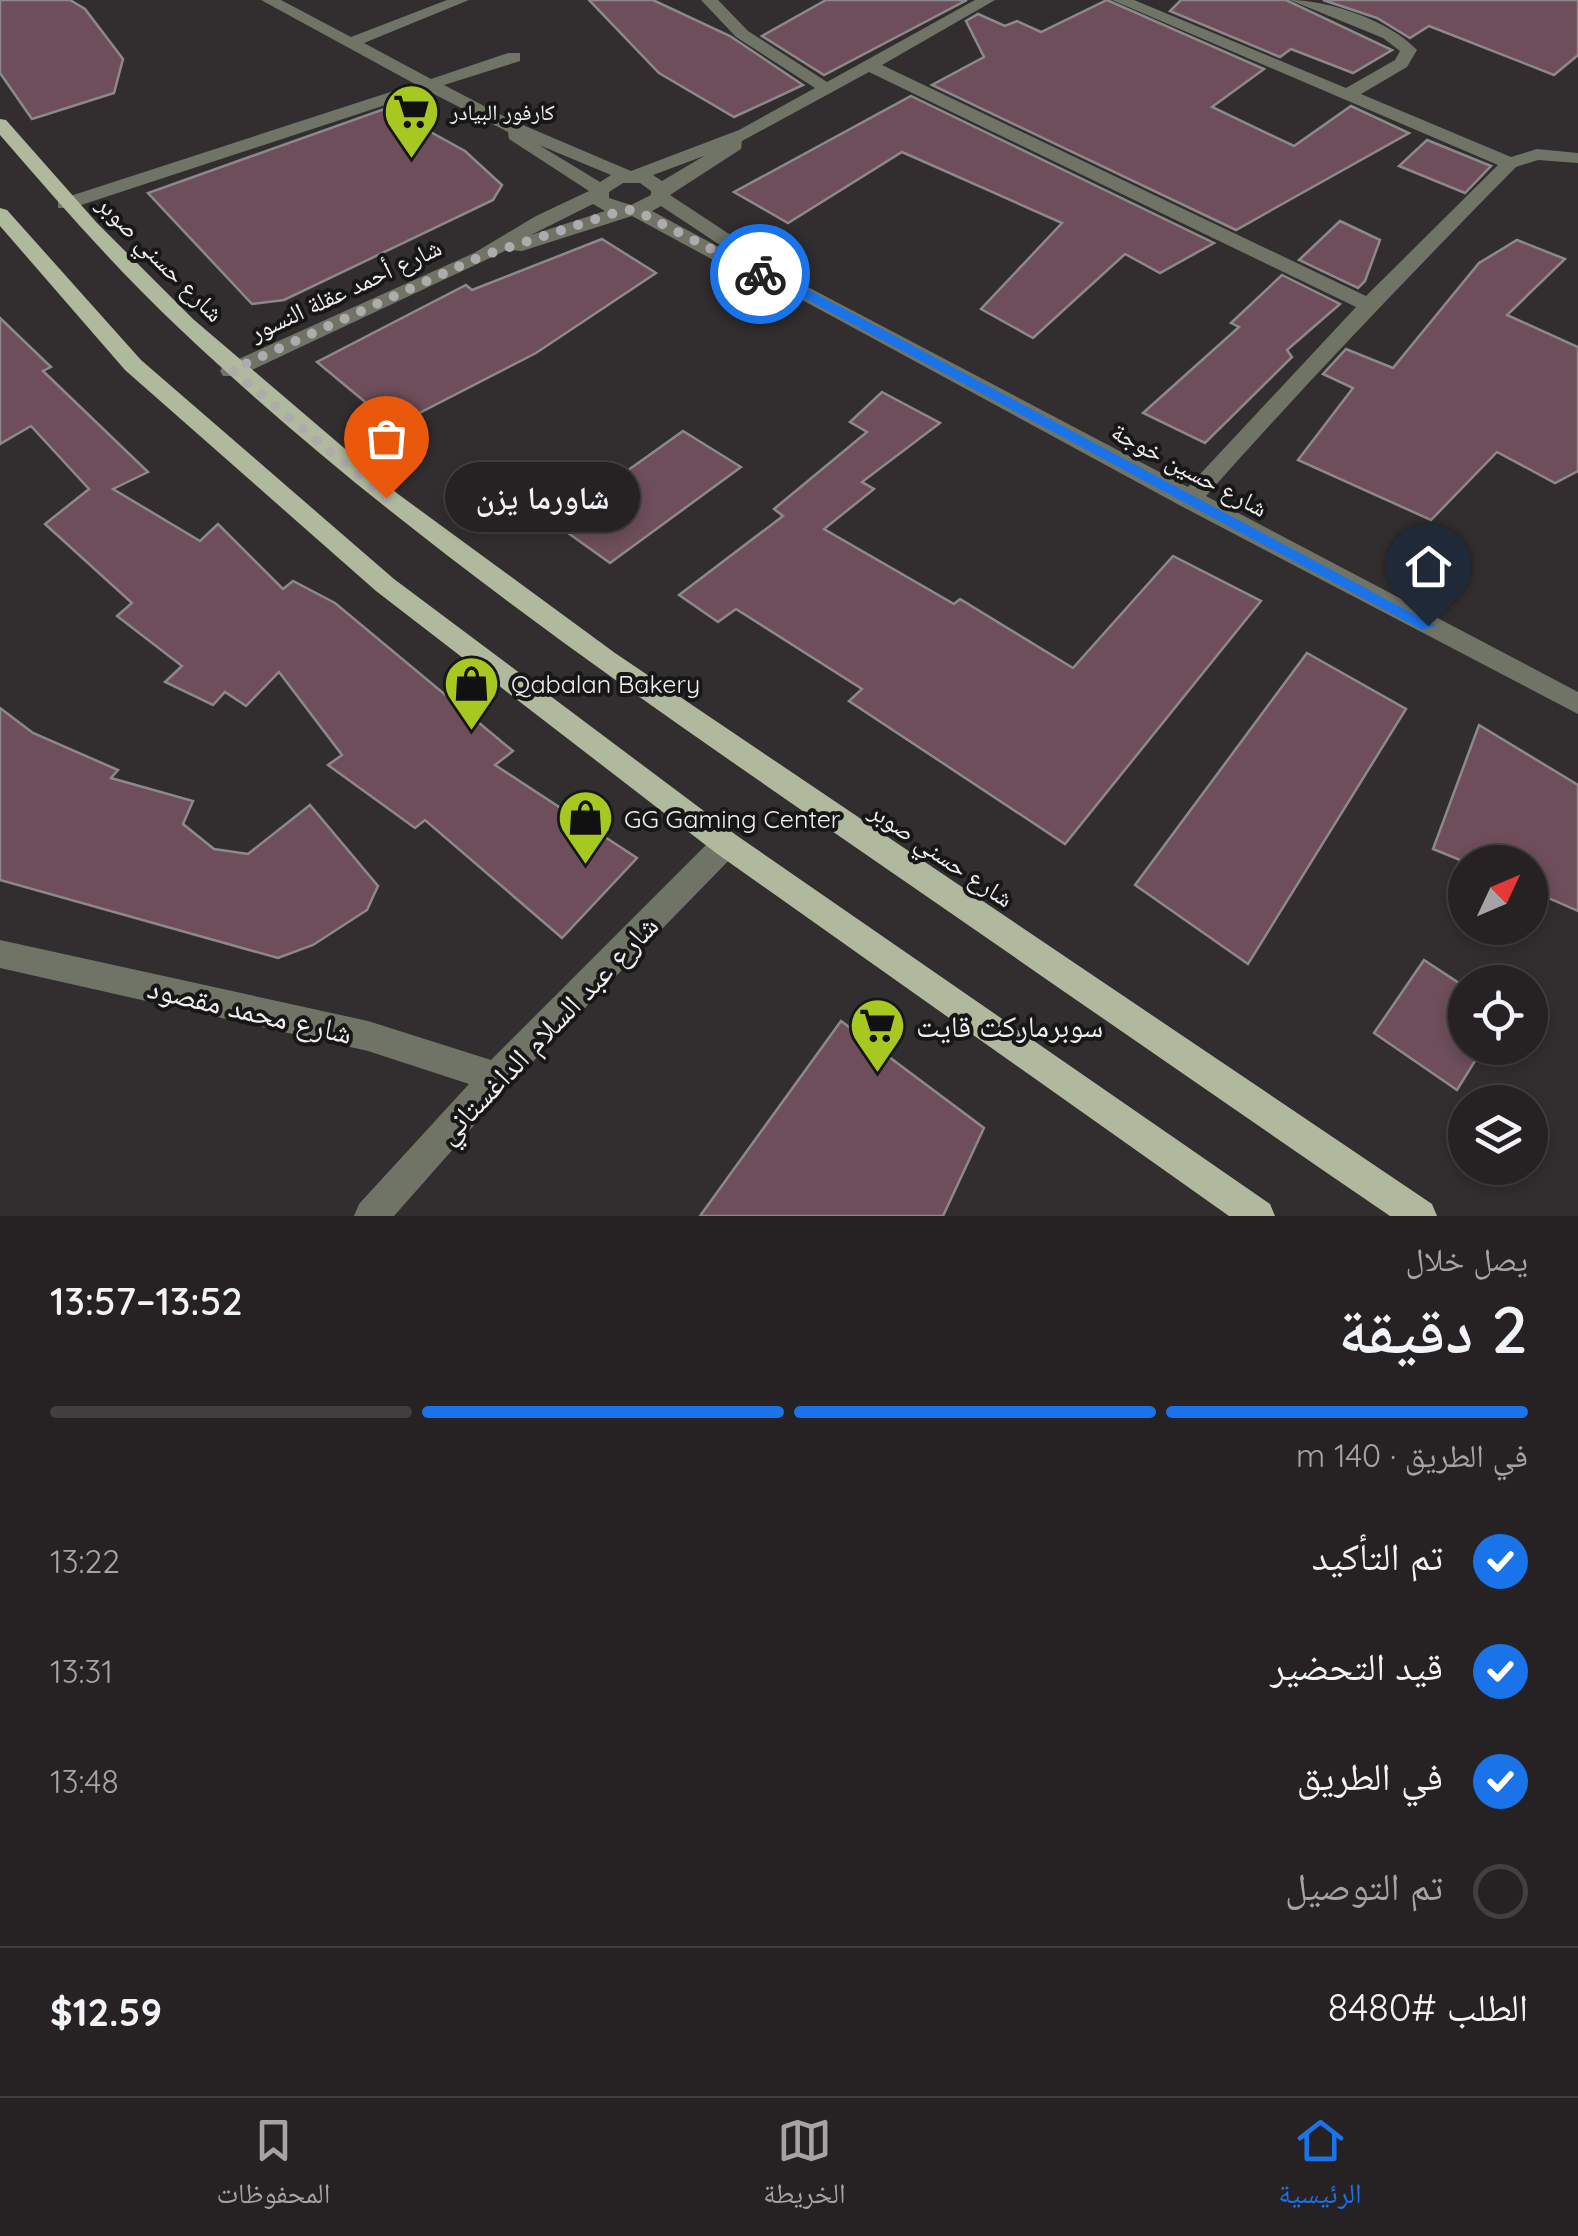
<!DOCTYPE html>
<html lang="ar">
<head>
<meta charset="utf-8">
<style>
  body { margin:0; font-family:Quicksand,"Noto Naskh Arabic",sans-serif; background:#322f30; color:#f1f3f6; direction:rtl; height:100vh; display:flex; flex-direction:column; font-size:38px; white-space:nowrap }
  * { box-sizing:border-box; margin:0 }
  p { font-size:32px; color:#a4a4a6 }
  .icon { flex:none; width:55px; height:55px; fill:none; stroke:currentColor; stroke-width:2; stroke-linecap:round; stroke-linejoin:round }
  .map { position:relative; height:1216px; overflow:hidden; direction:ltr }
  .details { display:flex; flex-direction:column; background:#262223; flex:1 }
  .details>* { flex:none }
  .needle { width:65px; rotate:46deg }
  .controls { position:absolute; left:1448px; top:845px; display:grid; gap:20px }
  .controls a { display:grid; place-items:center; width:100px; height:100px; border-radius:50%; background:#262223; box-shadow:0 5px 15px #0003,0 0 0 2px #423f41; font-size:50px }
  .pin { position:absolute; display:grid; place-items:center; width:85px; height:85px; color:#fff; margin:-102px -42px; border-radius:50% 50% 50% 0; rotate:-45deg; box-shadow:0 0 10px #0007 }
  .pin .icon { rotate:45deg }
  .courier { position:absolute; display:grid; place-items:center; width:100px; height:100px; margin:-50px; border:8px solid #1a73e8; border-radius:50%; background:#fff; color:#222; box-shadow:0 2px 12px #0007 }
  .bubble { position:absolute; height:70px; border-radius:35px; background:#262223; box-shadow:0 5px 15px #0003,0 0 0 2px #423f41; font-size:32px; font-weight:600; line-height:70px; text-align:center; direction:rtl }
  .headline em { font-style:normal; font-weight:600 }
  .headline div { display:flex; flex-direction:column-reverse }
  .headline { display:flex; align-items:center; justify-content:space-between; height:170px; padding:0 50px }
  h1 { font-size:65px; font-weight:600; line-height:75px }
  .bar { display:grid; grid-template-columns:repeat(4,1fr); gap:15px 10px; align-content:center; height:120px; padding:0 50px }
  .bar i { height:12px; border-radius:8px; background:#423f41 }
  .bar .active { background:#1a73e8 }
  .bar p { grid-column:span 4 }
  .line { display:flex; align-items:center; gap:25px; padding:0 50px; border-top:2px solid #423f41 }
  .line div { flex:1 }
  ol { padding:0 50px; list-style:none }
  li { display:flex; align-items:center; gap:30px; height:110px }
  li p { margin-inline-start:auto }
  li .icon { padding:10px; border-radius:50%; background:#1a73e8; color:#fff; stroke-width:4 }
  li:last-child { color:#a4a4a6 }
  li i { width:55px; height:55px; border:5px solid #423f41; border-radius:50% }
  .menu { display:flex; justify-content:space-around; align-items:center; height:140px; border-top:2px solid #423f41; background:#262223; font-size:28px; color:#a4a4a6 }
  .menu a { display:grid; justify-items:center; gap:5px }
  .menu .active { color:#1a73e8 }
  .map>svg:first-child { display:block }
  .building { fill:#6d4e5a; stroke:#8d898a; stroke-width:2.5 }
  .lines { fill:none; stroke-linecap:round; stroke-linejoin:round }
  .minor { fill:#707467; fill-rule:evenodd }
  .major { fill:#b0b99d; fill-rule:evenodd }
  .route { fill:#1a73e8 }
  .done { stroke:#aeabac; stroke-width:10; stroke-dasharray:0 18 }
  .labels { text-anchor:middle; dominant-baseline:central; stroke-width:8; stroke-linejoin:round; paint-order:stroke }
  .far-poi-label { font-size:22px; fill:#f0eeef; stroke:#181717; text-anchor:start }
  .street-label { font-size:25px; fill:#f0eeef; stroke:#181717 }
  .poi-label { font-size:25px; fill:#f0eeef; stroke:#181717; text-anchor:start }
  .near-street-label { font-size:30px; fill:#f0eeef; stroke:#181717 }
  .near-poi-label { font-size:30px; fill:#f0eeef; stroke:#181717; text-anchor:start }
</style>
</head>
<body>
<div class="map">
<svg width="1578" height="1216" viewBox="0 0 1578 1216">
  <rect width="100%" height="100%" fill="#322e2f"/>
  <!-- building -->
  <g class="building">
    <path d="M0 0H70L85 9 123 59 114 93 32 119 0 73Z"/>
    <path d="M589 0H653L730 36 803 85 734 117 659 73Z"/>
    <path d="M826 0H967L824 75 762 36Z"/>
    <path d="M1107 0 1264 69 1212 107 1294 146 1351 106 1409 133 1236 230 932 85 984 57 966 21 978 14 1005 26 1017 21 1041 32Z"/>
    <path d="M1181 0H1286L1392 50 1353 73 1291 49 1280 57 1170 11Z"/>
    <path d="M1323 0H1578V55L1554 75 1429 26 1410 38 1377 18Z"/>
    <path d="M911 96 1214 243 1160 273 1125 254 1033 338 981 309 1062 223 902 152 788 223 734 192Z"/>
    <path d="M387 108 465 151 502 185 493 200 284 300 252 304 148 193Z"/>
    <path d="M1427 140 1464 155 1491 166 1465 193 1399 166Z"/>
    <path d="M1340 221 1380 240 1365 281 1358 288 1299 260Z"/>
    <path d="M602 239 656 273 536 353 394 426 317 362 466 285 472 290Z"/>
    <path d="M1517 240 1565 259 1507 315 1578 347V471L1555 483 1497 452 1431 520 1298 460 1353 388 1323 374 1346 349 1393 368 1479 263Z"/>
    <path d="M1282 275 1340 304 1287 350 1292 357 1205 443 1143 413 1239 327 1231 323Z"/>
    <path d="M0 318 51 367 43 371 148 472 113 489 200 541 218 524 283 589 293 581 335 603 513 751 495 765 637 858 562 938 425 820 415 828 328 765 342 755 279 672 246 706 225 692 213 705 165 682 182 666 117 616 132 603 45 524 89 489 31 426 0 444Z"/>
    <path d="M882 392 940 423 862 482 874 489 824 529 954 604 960 599 1073 668 1173 556 1261 601 1065 844 849 701 862 689 736 609 718 622 679 595 783 516 774 509 867 432 850 422Z"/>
    <path d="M683 431 741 467 610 563 554 523Z"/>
    <path d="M1307 653 1406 709 1248 964 1135 885Z"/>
    <path d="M0 708 33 733 118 770 111 778 193 801 183 824 214 849 248 854 310 805 378 886 367 910 313 945 278 958 0 880Z"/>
    <path d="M1479 725 1578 785V911L1530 890V862H1465L1433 849Z"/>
    <path d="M1424 960 1465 987V1048H1483L1457 1090 1374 1033Z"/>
    <path d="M841 1021 984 1128 943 1216H700Z"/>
  </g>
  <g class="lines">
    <!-- minor -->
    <g class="minor">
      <path d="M261 0H281L351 37 447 0H469L364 43 431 79 508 53H520V61L444 85 511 120 631 171 739 130 815 88 736 37 701 0H718L748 31 827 82 975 0H995L882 65 1366 296 1498 165 1112 0H1134L1346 88 1395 60 1400 51 1383 38 1290 0C1329 0 1390 21 1417 50L1407 67 1361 94 1511 157 1537 149 1578 153V163L1538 160 1516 167C1409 276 1308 381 1206 496L1578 692V714L1181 506 771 283 730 269 632 216 522 251 507 250 239 376H223L220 371 223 366 474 253 536 216 589 191 509 139 508 132 428 91 72 208H58V200L415 84ZM869 72 1356 307 1188 487 785 275 765 268 770 263 767 259 670 195 741 149 742 141ZM539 145 611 175 600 182ZM704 156 662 181 653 175ZM623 183H640L651 191V195L631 205 609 198V192ZM593 204 605 211 531 235ZM661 206 741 259 652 211Z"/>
      <path d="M726 832 736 835 740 844 736 853 507 1088 394 1216H354L359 1204 469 1084 368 1051 0 968V940L368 1021 491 1060 716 835Z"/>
    </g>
    <!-- major -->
    <g class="major">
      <path d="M0 119 6 120 97 223 193 319 398 494 615 653 1432 1204 1437 1216H1390C1207 1091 1025 964 842 838 613 680 384 522 181 330 116 269 58 202 0 135Z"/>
      <path d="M0 208 7 210 141 360 394 579 736 835 1270 1204 1275 1216H1229L716 853 376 591 125 370 0 226Z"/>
    </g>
  </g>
  <!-- route -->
  <path class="route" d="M760 270 783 276 1436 626 1422 630 774 282 756 277Z"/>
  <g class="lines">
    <!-- done -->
    <path class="done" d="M386 498 232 370 482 256 624 210H635L760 274"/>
  </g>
  <!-- icons -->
  <defs>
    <symbol id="supermarket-pin" viewBox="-11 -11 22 30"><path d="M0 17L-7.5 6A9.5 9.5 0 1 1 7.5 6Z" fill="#a6c821" stroke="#181717"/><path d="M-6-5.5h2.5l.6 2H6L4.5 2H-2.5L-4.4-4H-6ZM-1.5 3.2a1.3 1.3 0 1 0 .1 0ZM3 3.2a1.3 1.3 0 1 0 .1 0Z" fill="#111"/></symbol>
    <symbol id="shop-pin" viewBox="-11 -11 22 30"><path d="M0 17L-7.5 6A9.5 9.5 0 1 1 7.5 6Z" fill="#a6c821" stroke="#181717"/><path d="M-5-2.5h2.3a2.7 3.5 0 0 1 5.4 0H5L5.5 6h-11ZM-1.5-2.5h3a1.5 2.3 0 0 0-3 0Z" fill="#111"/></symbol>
  </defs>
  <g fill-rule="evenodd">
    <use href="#supermarket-pin" x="380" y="80" width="63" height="86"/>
    <use href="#shop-pin" x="440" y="652" width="63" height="86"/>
    <use href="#shop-pin" x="554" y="786" width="63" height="86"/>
    <use href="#supermarket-pin" x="846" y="994" width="63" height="86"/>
  </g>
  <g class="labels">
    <!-- far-poi labels -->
    <g class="far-poi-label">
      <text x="450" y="112">كارفور البيادر</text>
    </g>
    <!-- street labels -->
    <g class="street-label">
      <text transform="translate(161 258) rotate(45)">شارع حسني صوبر</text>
      <text transform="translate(345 289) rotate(-25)">شارع أحمد عقلة النسور</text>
      <text transform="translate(1190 469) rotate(28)">شارع حسين خوجة</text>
      <text transform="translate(942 854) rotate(34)">شارع حسني صوبر</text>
    </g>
    <!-- poi labels -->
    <g class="poi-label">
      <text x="511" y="683">Qabalan Bakery</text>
      <text x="624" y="818">GG Gaming Center</text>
    </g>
    <!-- near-street labels -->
    <g class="near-street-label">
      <text transform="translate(250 1010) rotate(13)">شارع محمد مقصود</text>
      <text transform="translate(547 1029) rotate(-46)">شارع عبد السلام الداغستاني</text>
    </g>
    <!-- near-poi labels -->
    <g class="near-poi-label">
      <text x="916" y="1026">سوبرماركت قايت</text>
    </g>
  </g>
</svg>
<div class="controls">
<a><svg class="needle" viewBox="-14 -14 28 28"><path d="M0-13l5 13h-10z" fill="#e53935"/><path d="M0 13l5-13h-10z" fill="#a4a4a6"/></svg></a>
<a><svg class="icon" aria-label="locate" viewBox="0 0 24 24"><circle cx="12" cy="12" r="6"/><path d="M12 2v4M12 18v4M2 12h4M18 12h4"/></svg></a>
<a><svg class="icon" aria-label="layers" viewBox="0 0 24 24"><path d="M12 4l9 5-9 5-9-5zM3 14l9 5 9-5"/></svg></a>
</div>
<div class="pin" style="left:386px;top:498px;background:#ea580c"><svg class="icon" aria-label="bag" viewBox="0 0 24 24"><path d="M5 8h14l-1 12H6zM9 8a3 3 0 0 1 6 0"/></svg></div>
<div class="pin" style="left:1428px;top:626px;background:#1f2937"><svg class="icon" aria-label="home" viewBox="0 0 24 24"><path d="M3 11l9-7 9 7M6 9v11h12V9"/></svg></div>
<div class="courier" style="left:760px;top:274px"><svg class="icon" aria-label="bike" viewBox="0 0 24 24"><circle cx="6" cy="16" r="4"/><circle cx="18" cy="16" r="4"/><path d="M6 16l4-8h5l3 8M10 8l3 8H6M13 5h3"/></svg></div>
<div class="bubble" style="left:445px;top:462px;width:195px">شاورما يزن</div>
</div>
<section class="details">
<div class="headline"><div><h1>2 دقيقة</h1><p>يصل خلال</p></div><em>13:52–13:57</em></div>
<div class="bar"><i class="active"></i><i class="active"></i><i class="active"></i><i></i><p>في الطريق · 140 m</p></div>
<ol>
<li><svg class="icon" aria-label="check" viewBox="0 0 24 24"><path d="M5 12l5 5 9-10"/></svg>تم التأكيد<p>13:22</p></li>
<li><svg class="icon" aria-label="check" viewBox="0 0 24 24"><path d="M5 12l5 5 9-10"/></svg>قيد التحضير<p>13:31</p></li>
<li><svg class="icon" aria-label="check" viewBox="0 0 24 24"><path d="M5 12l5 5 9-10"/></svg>في الطريق<p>13:48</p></li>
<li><i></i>تم التوصيل</li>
</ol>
<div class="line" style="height:130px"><div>الطلب #8480</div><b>$12.59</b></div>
</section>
<nav class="menu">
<a class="active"><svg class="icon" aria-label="home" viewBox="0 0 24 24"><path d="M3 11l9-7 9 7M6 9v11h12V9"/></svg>الرئيسية</a>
<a><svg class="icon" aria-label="map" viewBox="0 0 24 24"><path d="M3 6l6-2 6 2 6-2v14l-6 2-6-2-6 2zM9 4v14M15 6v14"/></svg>الخريطة</a>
<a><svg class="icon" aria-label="saved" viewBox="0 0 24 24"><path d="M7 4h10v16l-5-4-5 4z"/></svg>المحفوظات</a>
</nav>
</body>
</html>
